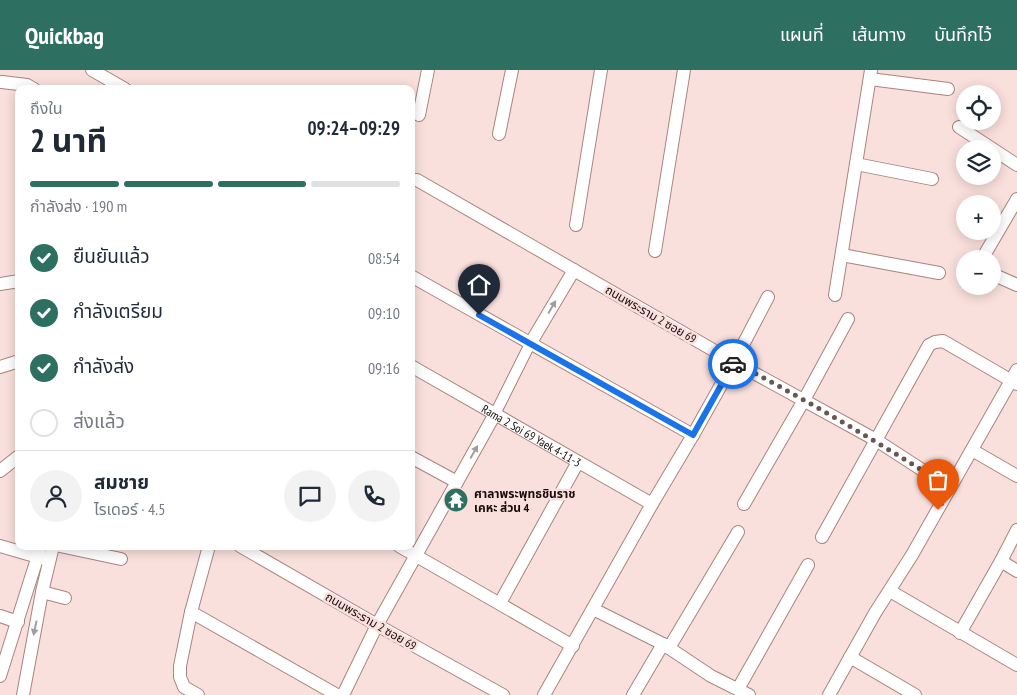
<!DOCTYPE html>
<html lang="th">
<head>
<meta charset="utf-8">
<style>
  body { margin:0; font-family:"PT Sans Narrow","Noto Sans Thai",sans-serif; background:#f2f2f3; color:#1f2937; height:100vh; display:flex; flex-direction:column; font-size:19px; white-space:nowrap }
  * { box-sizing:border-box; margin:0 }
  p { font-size:16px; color:#747a83 }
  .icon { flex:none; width:28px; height:28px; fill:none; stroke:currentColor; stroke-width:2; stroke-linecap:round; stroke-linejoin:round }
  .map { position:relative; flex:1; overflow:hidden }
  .sheet { position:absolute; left:15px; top:15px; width:400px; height:465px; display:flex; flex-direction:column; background:#fff; border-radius:10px; box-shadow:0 2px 12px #0003 }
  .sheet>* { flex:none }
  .fabs { position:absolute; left:956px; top:15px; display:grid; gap:10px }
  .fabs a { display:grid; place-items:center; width:45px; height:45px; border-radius:50%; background:#fff; box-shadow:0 2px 12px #0003; font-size:25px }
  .pin { position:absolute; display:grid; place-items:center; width:42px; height:42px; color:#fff; margin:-51px -21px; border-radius:50% 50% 50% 0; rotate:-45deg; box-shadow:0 0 5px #0007 }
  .pin .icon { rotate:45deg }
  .courier { position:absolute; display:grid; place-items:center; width:50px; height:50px; margin:-25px; border:4px solid #1a73e8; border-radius:50%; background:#fff; color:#222; box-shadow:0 1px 6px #0007 }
  .headline em { font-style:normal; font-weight:700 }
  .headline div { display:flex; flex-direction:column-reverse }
  .headline { display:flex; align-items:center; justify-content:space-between; height:85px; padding:0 15px }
  h1 { font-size:32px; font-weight:700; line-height:38px }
  .bar { display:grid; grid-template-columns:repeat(4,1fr); gap:8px 5px; align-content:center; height:60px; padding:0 15px }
  .bar i { height:6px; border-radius:4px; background:#e0e1e3 }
  .bar .current { background:#2d6f60 }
  .bar p { grid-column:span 4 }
  .line { display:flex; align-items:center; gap:12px; padding:0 15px; border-top:1px solid #e0e1e3 }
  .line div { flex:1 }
  .round { display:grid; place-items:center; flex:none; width:52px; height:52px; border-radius:26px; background:#f2f2f3 }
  ol { padding:0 15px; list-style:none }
  li { display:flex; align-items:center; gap:15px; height:55px }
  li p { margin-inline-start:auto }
  li .icon { padding:5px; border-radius:50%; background:#2d6f60; color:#fff; stroke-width:4 }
  li:last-child { color:#747a83 }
  li i { width:28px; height:28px; border:2px solid #e0e1e3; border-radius:50% }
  header { display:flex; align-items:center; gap:30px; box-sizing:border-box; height:70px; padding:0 25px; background:#2d6f60; color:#fff }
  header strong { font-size:24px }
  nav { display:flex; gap:28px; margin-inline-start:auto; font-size:18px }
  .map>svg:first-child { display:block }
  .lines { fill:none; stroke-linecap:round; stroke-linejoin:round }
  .pedestrian-casing { stroke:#aa837e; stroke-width:12 }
  .minor-casing { stroke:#aa837e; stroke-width:14 }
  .pedestrian { stroke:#fff; stroke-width:10 }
  .minor { stroke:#fff; stroke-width:12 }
  .oneway { fill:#a39d9d }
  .done { stroke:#685654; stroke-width:5; stroke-dasharray:0 9 }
  .route { stroke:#1a73e8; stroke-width:6 }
  .labels { text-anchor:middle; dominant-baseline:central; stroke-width:5; stroke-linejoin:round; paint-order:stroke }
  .street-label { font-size:12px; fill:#190b0a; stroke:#fae0dc }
  .poi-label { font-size:12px; font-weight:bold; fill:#190b0a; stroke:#fae0dc; text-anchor:start }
</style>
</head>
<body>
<header>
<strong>Quickbag</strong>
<nav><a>แผนที่</a><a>เส้นทาง</a><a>บันทึกไว้</a></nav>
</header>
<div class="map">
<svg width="1017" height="625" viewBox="0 0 1017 625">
  <rect width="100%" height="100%" fill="#fae0dc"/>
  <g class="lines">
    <defs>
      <path id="pedestrian" d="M495 344 530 274"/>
      <g id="minor">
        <path d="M92 0 125 19"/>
        <path d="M870 9 948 19"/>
        <path d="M2 12 27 15 34 19"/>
        <path d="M419 45 428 0"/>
        <path d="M959 57 1017 95"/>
        <path d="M499 64 512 0"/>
        <path d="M856 94 932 109"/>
        <path d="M411 110H417L734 292 876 370 950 418"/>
        <path d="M576 155 601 0"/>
        <path d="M655 181 684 0"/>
        <path d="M842 185 939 203"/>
        <path d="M982 189 1017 129"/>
        <path d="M992 204 1017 215"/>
        <path d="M411 206 693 365"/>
        <path d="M0 214 19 211"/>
        <path d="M835 225 871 0"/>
        <path d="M530 274 574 200"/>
        <path id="s1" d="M411 296 652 434"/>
        <path d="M0 297 19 291"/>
        <path d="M972 380 1017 406"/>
        <path d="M411 387 457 412"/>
        <path d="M0 401 19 386"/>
        <path d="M744 434 804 330 848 249"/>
        <path d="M1017 460 1001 491 1017 501"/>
        <path d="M822 467 929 275 935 272 943 271 1017 314"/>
        <path d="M0 476 45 489"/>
        <path d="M60 476 121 489"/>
        <path d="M240 476 377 555 503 625"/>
        <path d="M399 476 573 576"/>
        <path d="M890 521 1017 595"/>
        <path d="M42 522 65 528"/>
        <path d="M500 533 578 392"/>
        <path d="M593 539 663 574 711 606 749 625"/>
        <path d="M191 542 337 625"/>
        <path d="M0 546 18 552"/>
        <path d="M960 563 1001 491"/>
        <path d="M669 578 738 462"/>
        <path d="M850 587 915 625"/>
        <path d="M0 606 41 476"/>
        <path d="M738 619 808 495"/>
        <path d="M23 625 42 522 53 476"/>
        <path d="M198 625 184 617 180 607V596L191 542 209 476"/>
        <path d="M343 625 377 555 495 344"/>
        <path d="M544 625 652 434 693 365 734 292 768 227"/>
        <path d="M633 625 663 574"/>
        <path d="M829 625 875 543 912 485 1017 300"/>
      </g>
    </defs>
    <!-- pedestrian casing -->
    <use href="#pedestrian" class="pedestrian-casing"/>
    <!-- minor casing -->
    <use href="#minor" class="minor-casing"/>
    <!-- pedestrian -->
    <use href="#pedestrian" class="pedestrian"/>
    <!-- minor -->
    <use href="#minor" class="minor"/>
  </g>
  <!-- one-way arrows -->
  <defs><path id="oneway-solid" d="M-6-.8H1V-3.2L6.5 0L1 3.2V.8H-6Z" transform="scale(1.25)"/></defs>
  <g class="oneway">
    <use href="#oneway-solid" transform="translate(552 237) rotate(-60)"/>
    <use href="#oneway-solid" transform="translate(474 382) rotate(-61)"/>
    <use href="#oneway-solid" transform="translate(35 558) rotate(102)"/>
  </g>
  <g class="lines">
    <!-- done -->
    <path class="done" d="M733 294 734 292C808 331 880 373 950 418L938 440"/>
    <!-- route -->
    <path class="route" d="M479 245 693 365 733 294"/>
  </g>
  <!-- icons -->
  <defs>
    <symbol id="temple-disc" viewBox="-11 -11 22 22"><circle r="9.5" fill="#2d6f60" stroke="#fae0dc"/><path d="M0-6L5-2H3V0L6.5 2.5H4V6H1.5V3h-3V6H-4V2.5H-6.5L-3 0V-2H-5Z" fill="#fff"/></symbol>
  </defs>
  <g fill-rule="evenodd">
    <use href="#temple-disc" x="442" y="416" width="28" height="28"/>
  </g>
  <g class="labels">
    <!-- street labels -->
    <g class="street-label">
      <text transform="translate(651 244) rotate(30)">ถนนพระราม 2 ซอย 69</text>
      <text stroke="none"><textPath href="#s1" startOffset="139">Rama 2 Soi 69 Yaek 4-11-3</textPath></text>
      <text transform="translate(371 551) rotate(30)">ถนนพระราม 2 ซอย 69</text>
    </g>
    <!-- poi labels -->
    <g class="poi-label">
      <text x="474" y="423">ศาลาพระพุทธชินราช<tspan x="474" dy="14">เคหะ ส่วน 4</tspan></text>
    </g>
  </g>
</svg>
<div class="fabs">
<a><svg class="icon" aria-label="locate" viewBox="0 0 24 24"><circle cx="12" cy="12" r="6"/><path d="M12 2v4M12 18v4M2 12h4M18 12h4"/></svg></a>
<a><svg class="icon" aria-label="layers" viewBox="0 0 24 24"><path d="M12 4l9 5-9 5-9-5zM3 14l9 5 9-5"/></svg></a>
<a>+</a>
<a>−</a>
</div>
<div class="pin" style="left:938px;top:440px;background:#ea580c"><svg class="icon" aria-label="bag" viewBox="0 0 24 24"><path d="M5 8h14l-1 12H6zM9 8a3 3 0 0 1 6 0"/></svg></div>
<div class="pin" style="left:479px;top:245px;background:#1f2937"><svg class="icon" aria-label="home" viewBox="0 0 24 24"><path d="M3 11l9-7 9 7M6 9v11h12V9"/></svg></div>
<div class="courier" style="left:733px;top:294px"><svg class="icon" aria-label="car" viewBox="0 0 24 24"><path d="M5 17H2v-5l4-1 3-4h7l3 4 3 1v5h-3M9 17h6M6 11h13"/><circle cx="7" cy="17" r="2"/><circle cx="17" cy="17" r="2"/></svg></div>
<section class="sheet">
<div class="headline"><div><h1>2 นาที</h1><p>ถึงใน</p></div><em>09:24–09:29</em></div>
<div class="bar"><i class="current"></i><i class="current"></i><i class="current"></i><i></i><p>กำลังส่ง · 190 m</p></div>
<ol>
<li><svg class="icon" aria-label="check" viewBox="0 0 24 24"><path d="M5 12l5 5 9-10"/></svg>ยืนยันแล้ว<p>08:54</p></li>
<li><svg class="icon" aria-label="check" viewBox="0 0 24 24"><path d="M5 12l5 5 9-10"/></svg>กำลังเตรียม<p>09:10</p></li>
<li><svg class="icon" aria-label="check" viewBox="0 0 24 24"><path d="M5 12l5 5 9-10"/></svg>กำลังส่ง<p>09:16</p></li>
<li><i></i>ส่งแล้ว</li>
</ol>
<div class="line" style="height:90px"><a class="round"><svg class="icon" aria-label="person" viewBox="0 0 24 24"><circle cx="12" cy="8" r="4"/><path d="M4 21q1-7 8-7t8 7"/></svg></a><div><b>สมชาย</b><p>ไรเดอร์ · 4.5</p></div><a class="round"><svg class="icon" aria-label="chat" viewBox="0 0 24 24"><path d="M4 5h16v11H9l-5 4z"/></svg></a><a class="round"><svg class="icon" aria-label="phone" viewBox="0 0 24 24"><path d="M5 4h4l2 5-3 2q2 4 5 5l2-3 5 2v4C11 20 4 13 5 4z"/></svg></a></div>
</section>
</div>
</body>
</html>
